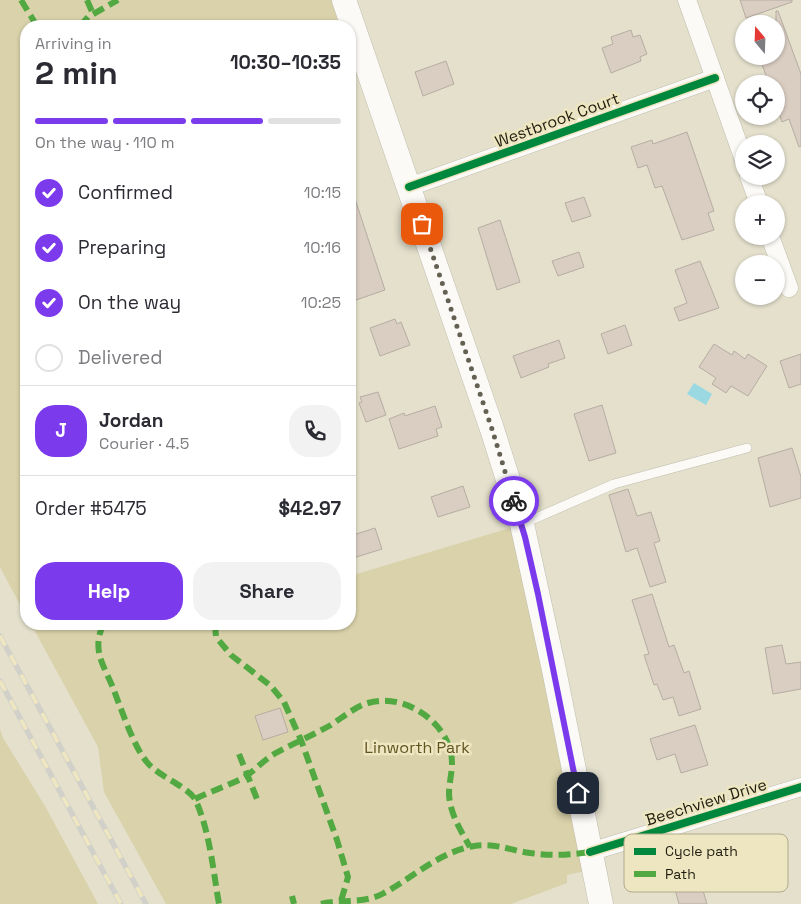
<!DOCTYPE html>
<html lang="en">
<head>
<meta charset="utf-8">
<style>
  body { margin:0; font-family:"Space Grotesk",sans-serif; background:#f2f2f3; color:#2b2b33; height:100vh; display:flex; flex-direction:column; font-size:19px; white-space:nowrap }
  * { box-sizing:border-box; margin:0 }
  p { font-size:16px; color:#7c7c81 }
  .icon { flex:none; width:28px; height:28px; fill:none; stroke:currentColor; stroke-width:2; stroke-linecap:round; stroke-linejoin:round }
  .map { position:relative; flex:1; overflow:hidden }
  .details { position:absolute; left:20px; top:20px; width:336px; height:610px; display:flex; flex-direction:column; background:#fff; border-radius:20px; box-shadow:0 1px 4px #0004 }
  .details>* { flex:none }
  .needle { width:32px; rotate:341deg }
  .controls { position:absolute; left:735px; top:15px; display:grid; gap:10px }
  .controls a { display:grid; place-items:center; width:50px; height:50px; border-radius:50%; background:#fff; box-shadow:0 1px 4px #0004; font-size:25px }
  .pin { position:absolute; display:grid; place-items:center; width:42px; height:42px; color:#fff; margin:-21px; border-radius:10px; box-shadow:0 2px 8px #0006 }
  .courier { position:absolute; display:grid; place-items:center; width:50px; height:50px; margin:-25px; border:4px solid #7c3aed; border-radius:50%; background:#fff; color:#222; box-shadow:0 1px 6px #0007 }
  .overview em { font-style:normal; font-weight:700 }
  .overview div { display:flex; flex-direction:column-reverse }
  .overview { display:flex; align-items:center; justify-content:space-between; height:85px; padding:0 15px }
  h1 { font-size:32px; font-weight:700; line-height:38px }
  .bar { display:grid; grid-template-columns:repeat(4,1fr); gap:8px 5px; align-content:center; height:60px; padding:0 15px }
  .bar i { height:6px; border-radius:4px; background:#e1e1e2 }
  .bar .selected { background:#7c3aed }
  .bar p { grid-column:span 4 }
  .line { display:flex; align-items:center; gap:12px; padding:0 15px; border-top:1px solid #e1e1e2 }
  .line div { flex:1 }
  .round { display:grid; place-items:center; flex:none; width:52px; height:52px; border-radius:20px; background:#f2f2f3 }
  ol { padding:0 15px; list-style:none }
  li { display:flex; align-items:center; gap:15px; height:55px }
  li p { margin-inline-start:auto }
  li .icon { padding:5px; border-radius:50%; background:#7c3aed; color:#fff; stroke-width:4 }
  li:last-child { color:#7c7c81 }
  li i { width:28px; height:28px; border:2px solid #e1e1e2; border-radius:50% }
  .button { display:flex; gap:10px; margin-top:auto; padding:10px 15px }
  .button a { flex:1; height:58px; border-radius:20px; background:#7c3aed; color:#fff; font-size:20px; font-weight:700; line-height:58px; text-align:center }
  .button a+a { background:#f2f2f3; color:#2b2b33 }
  .map>svg:first-child { display:block }
  .green { fill:#dad2aa }
  .water { fill:#9ad9e2 }
  .building { fill:#dacdc2; stroke:#b6ada3 }
  .lines { fill:none; stroke-linecap:round; stroke-linejoin:round }
  .service-casing { stroke:#c0bdad; stroke-width:10 }
  .minor-casing { stroke:#c0bdad; stroke-width:19 }
  .secondary-casing { stroke:#c0bdad; stroke-width:25 }
  .service { stroke:#fbfaf7; stroke-width:9 }
  .minor { stroke:#fbfaf7; stroke-width:18 }
  .secondary { stroke:#fbfaf7; stroke-width:24 }
  .rail-casing { stroke:#d1d0c9; stroke-width:5.5 }
  .rail { stroke:#eee6c1; stroke-width:4; stroke-dasharray:11; stroke-linecap:butt }
  .quiet { stroke:#52a942; stroke-width:6; stroke-dasharray:12 6; stroke-linecap:butt }
  .cycleway-casing { stroke:#eee6c1; stroke-width:11 }
  .cycleway { stroke:#00873e; stroke-width:8 }
  .done { stroke:#656152; stroke-width:5; stroke-dasharray:0 9 }
  .route { stroke:#7c3aed; stroke-width:6 }
  .labels { text-anchor:middle; dominant-baseline:central; stroke-width:5; stroke-linejoin:round; paint-order:stroke }
  .street-label { font-size:16px; fill:#201d10; stroke:#eee6c1 }
  .park-label { font-size:16px; fill:#60541f; stroke:#eee6c1 }
  .key { fill:#eee6c1; stroke:#b0aa8c; stroke-width:1 }
  .key-label { font-size:14px; fill:#201d10 }
</style>
</head>
<body>
<div class="map">
<svg width="801" height="904" viewBox="0 0 801 904">
  <rect width="100%" height="100%" fill="#e4e0cc"/>
  <!-- green -->
  <g class="green">
    <path d="M0 0H336L344 26H26V616L0 567Z"/>
    <path d="M517 526 586 871 567 875V883L511 904H166L104 792 98 747 31 624H350V576Z"/>
    <path d="M0 729 3 738 45 806 98 904H0Z"/>
  </g>
  <!-- water -->
  <path class="water" d="M694 383 712 394 706 405 687 394Z"/>
  <!-- building -->
  <g class="building">
    <path d="M740 0H792V2L746 18Z"/>
    <path d="M776 11H778L801 74V146L799 147 789 119 782 122 776 104V84H769L759 56H776Z"/>
    <path d="M631 30 633 37 640 35 647 54 640 57 641 61 611 73 602 48 613 44 611 37Z"/>
    <path d="M446 61 454 84 423 96 415 72Z"/>
    <path d="M687 132 714 211 708 213 714 230 682 240 662 186 655 188 647 165 638 168 631 147 652 140 653 144Z"/>
    <path d="M353 193 385 290 356 300 350 283V194Z"/>
    <path d="M584 197 591 216 572 222 565 203Z"/>
    <path d="M500 220 520 282 497 290 478 228Z"/>
    <path d="M579 252 584 267 558 276 552 261Z"/>
    <path d="M700 261 719 308 679 321 674 308 687 303 675 270Z"/>
    <path d="M395 319 397 324 401 322 410 345 380 356 370 328Z"/>
    <path d="M625 325 632 345 608 354 601 334Z"/>
    <path d="M559 340 565 358 548 364 549 367 521 378 513 356Z"/>
    <path d="M714 344 732 355 734 351 745 359 748 354 767 366 748 396 731 386 726 393 712 384 716 378 699 367Z"/>
    <path d="M801 354V384L789 388 780 361Z"/>
    <path d="M378 392 386 415 366 422 359 403 362 402 360 397Z"/>
    <path d="M602 405 616 453 589 461 574 414Z"/>
    <path d="M435 406 442 427 436 429 438 436 399 449 389 419 404 413 405 416Z"/>
    <path d="M792 448 801 477V498L770 507 758 458Z"/>
    <path d="M463 486 470 507 438 517 431 497Z"/>
    <path d="M628 489 637 516 651 512 660 541 654 543 666 582 650 587 637 548 626 552 609 495Z"/>
    <path d="M375 528 382 549 350 559V536Z"/>
    <path d="M652 594 669 647 674 645 684 673 689 671 701 709 679 716 673 697 663 700 657 684 654 685 644 655 649 654 632 600Z"/>
    <path d="M782 645 786 664 801 662V689L773 694 765 648Z"/>
    <path d="M280 708 288 732 263 740 255 716Z"/>
    <path d="M695 725 708 765 681 773 675 754 657 760 650 739Z"/>
    <path d="M730 854 737 877 702 887 707 904H679L670 872Z"/>
  </g>
  <g class="lines">
    <defs>
      <path id="service" d="M522 524 614 484 747 448"/>
      <g id="minor">
        <path d="M687 0 744 160"/>
        <path d="M749 176 759 204"/>
        <path d="M409 187 715 78"/>
        <path d="M770 236 789 288"/>
        <path d="M590 852 801 787"/>
      </g>
      <path id="secondary" d="M344 0 492 429 522 524 554 670 601 904"/>
    </defs>
    <!-- service casing -->
    <use href="#service" class="service-casing"/>
    <!-- minor casing -->
    <use href="#minor" class="minor-casing"/>
    <!-- secondary casing -->
    <use href="#secondary" class="secondary-casing"/>
    <!-- service -->
    <use href="#service" class="service"/>
    <!-- minor -->
    <use href="#minor" class="minor"/>
    <!-- secondary -->
    <use href="#secondary" class="secondary"/>
    <defs>
      <g id="rail">
        <path d="M0 636 146 904"/>
        <path d="M0 681 121 904"/>
      </g>
    </defs>
    <!-- rail casing -->
    <use href="#rail" class="rail-casing"/>
    <!-- rail -->
    <use href="#rail" class="rail"/>
    <!-- quiet -->
    <g class="quiet">
      <path d="M21 0 37 26"/>
      <path d="M87 0 93 14"/>
      <path d="M80 26 88 17 118 0"/>
      <path d="M104 624C98 633 97 646 100 657 103 667 109 678 113 688 121 708 133 745 146 761 158 777 190 787 196 801 210 833 213 870 219 904"/>
      <path d="M215 624 216 637 231 655 271 686 284 702 301 740 337 840 348 877 341 901"/>
      <path d="M239 754 257 799"/>
      <path d="M195 799C210 792 226 786 241 779 253 773 262 761 274 754 292 744 311 736 329 726 341 719 354 707 368 703 401 693 440 717 450 749 455 765 449 779 449 794 450 814 461 831 470 847"/>
      <path d="M292 896 294 904"/>
      <path d="M321 904C341 899 365 904 384 893 414 877 439 852 474 846 498 843 508 850 530 853 551 856 569 855 590 852"/>
    </g>
    <defs>
      <g id="cycleway">
        <path d="M409 187 715 78"/>
        <path d="M590 852 801 787"/>
      </g>
    </defs>
    <!-- cycleway casing -->
    <use href="#cycleway" class="cycleway-casing"/>
    <!-- cycleway -->
    <use href="#cycleway" class="cycleway"/>
  </g>
  <g class="lines">
    <!-- done -->
    <path class="done" d="M422 224 492 429 514 501"/>
    <!-- route -->
    <path class="route" d="M514 501 525 537 538 594 578 793"/>
  </g>
  <g class="labels">
    <!-- street labels -->
    <g class="street-label">
      <text transform="translate(557 120) rotate(-20)">Westbrook Court</text>
      <text transform="translate(706 802) rotate(-17)">Beechview Drive</text>
    </g>
    <!-- park labels -->
    <g class="park-label">
      <text x="417" y="747">Linworth Park</text>
    </g>
  </g>
  <!-- legend -->
  <rect x="624" y="834" width="164" height="58" rx="8" class="key"/>
  <rect x="634" y="848" width="22" height="7" fill="#00873e"/>
  <rect x="634" y="871" width="22" height="6" fill="#52a942"/>
  <g class="key-label">
    <text x="665" y="856">Cycle path</text>
    <text x="665" y="879">Path</text>
  </g>
</svg>
<div class="controls">
<a><svg class="needle" viewBox="-14 -14 28 28"><path d="M0-13l5 13h-10z" fill="#e53935"/><path d="M0 13l5-13h-10z" fill="#7c7c81"/></svg></a>
<a><svg class="icon" aria-label="locate" viewBox="0 0 24 24"><circle cx="12" cy="12" r="6"/><path d="M12 2v4M12 18v4M2 12h4M18 12h4"/></svg></a>
<a><svg class="icon" aria-label="layers" viewBox="0 0 24 24"><path d="M12 4l9 5-9 5-9-5zM3 14l9 5 9-5"/></svg></a>
<a>+</a>
<a>−</a>
</div>
<div class="pin" style="left:422px;top:224px;background:#ea580c"><svg class="icon" aria-label="bag" viewBox="0 0 24 24"><path d="M5 8h14l-1 12H6zM9 8a3 3 0 0 1 6 0"/></svg></div>
<div class="pin" style="left:578px;top:793px;background:#1f2937"><svg class="icon" aria-label="home" viewBox="0 0 24 24"><path d="M3 11l9-7 9 7M6 9v11h12V9"/></svg></div>
<div class="courier" style="left:514px;top:501px"><svg class="icon" aria-label="bike" viewBox="0 0 24 24"><circle cx="6" cy="16" r="4"/><circle cx="18" cy="16" r="4"/><path d="M6 16l4-8h5l3 8M10 8l3 8H6M13 5h3"/></svg></div>
<section class="details">
<div class="overview"><div><h1>2 min</h1><p>Arriving in</p></div><em>10:30–10:35</em></div>
<div class="bar"><i class="selected"></i><i class="selected"></i><i class="selected"></i><i></i><p>On the way · 110 m</p></div>
<ol>
<li><svg class="icon" aria-label="check" viewBox="0 0 24 24"><path d="M5 12l5 5 9-10"/></svg>Confirmed<p>10:15</p></li>
<li><svg class="icon" aria-label="check" viewBox="0 0 24 24"><path d="M5 12l5 5 9-10"/></svg>Preparing<p>10:16</p></li>
<li><svg class="icon" aria-label="check" viewBox="0 0 24 24"><path d="M5 12l5 5 9-10"/></svg>On the way<p>10:25</p></li>
<li><i></i>Delivered</li>
</ol>
<div class="line" style="height:90px"><b class="round" style="background:#7c3aed;color:#fff">J</b><div><b>Jordan</b><p>Courier · 4.5</p></div><a class="round"><svg class="icon" aria-label="phone" viewBox="0 0 24 24"><path d="M5 4h4l2 5-3 2q2 4 5 5l2-3 5 2v4C11 20 4 13 5 4z"/></svg></a></div>
<div class="line" style="height:65px"><div>Order #5475</div><b>$42.97</b></div>
<div class="button"><a>Help</a><a>Share</a></div>
</section>
</div>
</body>
</html>
